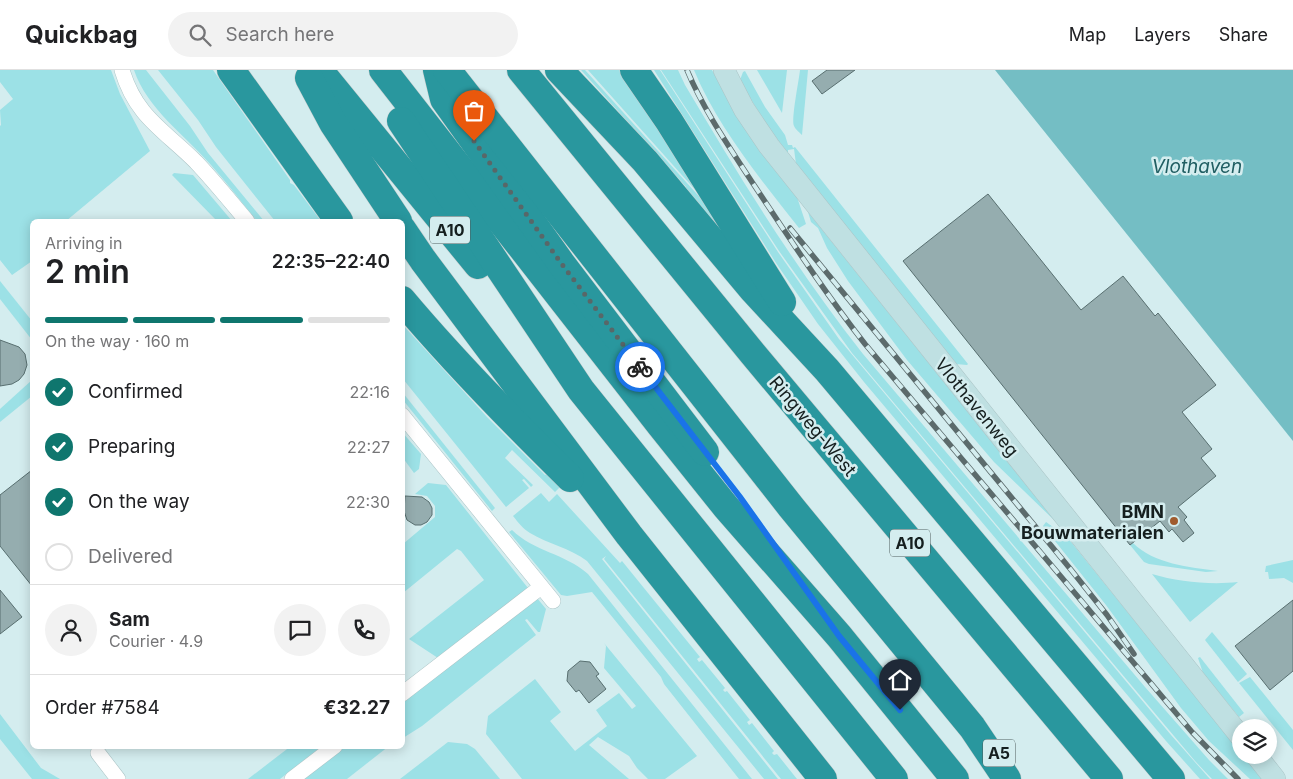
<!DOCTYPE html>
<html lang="en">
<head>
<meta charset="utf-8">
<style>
  body { margin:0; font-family:Inter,sans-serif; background:#f2f2f2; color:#202124; height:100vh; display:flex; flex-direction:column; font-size:19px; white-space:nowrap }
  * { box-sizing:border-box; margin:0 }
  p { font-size:16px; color:#757577 }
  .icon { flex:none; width:28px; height:28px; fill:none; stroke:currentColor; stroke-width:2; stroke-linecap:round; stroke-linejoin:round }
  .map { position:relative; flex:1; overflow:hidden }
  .panel { position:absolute; left:30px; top:149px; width:375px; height:530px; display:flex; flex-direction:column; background:#fff; border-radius:8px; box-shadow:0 2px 12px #0003 }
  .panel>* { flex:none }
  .fabs { position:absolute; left:1232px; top:649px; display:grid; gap:10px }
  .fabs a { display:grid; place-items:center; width:45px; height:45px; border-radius:50%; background:#fff; box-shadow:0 2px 12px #0003; font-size:25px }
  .pin { position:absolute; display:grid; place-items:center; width:42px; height:42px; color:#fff; margin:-51px -21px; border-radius:50% 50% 50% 0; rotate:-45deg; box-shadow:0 0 5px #0007 }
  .pin .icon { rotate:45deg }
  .courier { position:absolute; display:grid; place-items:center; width:50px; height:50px; margin:-25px; border:4px solid #1a73e8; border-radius:50%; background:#fff; color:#222; box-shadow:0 1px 6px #0007 }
  .headline em { font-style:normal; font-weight:600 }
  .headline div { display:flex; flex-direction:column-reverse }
  .headline { display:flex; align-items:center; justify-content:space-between; height:85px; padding:0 15px }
  h1 { font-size:32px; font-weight:600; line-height:38px }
  .bar { display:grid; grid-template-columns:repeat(4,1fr); gap:8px 5px; align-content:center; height:60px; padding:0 15px }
  .bar i { height:6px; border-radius:4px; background:#e0e0e0 }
  .bar .active { background:#0f766e }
  .bar p { grid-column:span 4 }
  .line { display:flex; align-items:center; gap:12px; padding:0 15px; border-top:1px solid #e0e0e0 }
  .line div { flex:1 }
  .round { display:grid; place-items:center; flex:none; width:52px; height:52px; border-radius:26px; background:#f2f2f2 }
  ol { padding:0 15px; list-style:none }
  li { display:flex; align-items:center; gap:15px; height:55px }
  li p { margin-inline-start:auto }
  li .icon { padding:5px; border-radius:50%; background:#0f766e; color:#fff; stroke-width:4 }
  li:last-child { color:#757577 }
  li i { width:28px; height:28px; border:2px solid #e0e0e0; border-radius:50% }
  header { display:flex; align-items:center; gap:30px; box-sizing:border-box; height:70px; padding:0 25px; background:#fff; border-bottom:1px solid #e0e0e0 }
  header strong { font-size:24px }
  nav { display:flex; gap:28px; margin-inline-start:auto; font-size:18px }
  .search { width:350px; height:45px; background:#f2f2f2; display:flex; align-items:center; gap:12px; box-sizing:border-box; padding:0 18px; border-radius:28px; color:#757577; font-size:19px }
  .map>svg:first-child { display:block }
  .green { fill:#9ce1e6 }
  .water { fill:#74bec4 }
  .building { fill:#95adaf; stroke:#586f70 }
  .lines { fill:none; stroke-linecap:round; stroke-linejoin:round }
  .minor-casing { stroke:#abc4c6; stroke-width:16 }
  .secondary-casing { stroke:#abc4c6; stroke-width:22 }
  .motorway-casing { stroke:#cccece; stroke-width:29 }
  .minor { stroke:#fff; stroke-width:15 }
  .secondary { stroke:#bfe0e2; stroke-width:21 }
  .motorway { stroke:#29979e; stroke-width:28 }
  .rail-casing { stroke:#5c6b6c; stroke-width:5.5 }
  .rail { stroke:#d4edef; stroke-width:4; stroke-dasharray:11; stroke-linecap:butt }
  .done { stroke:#586768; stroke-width:5; stroke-dasharray:0 9 }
  .route { stroke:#1a73e8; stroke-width:6 }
  .poi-dot { fill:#a05b2e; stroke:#d4edef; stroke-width:2 }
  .labels { text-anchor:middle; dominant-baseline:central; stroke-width:5; stroke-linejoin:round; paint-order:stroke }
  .shield { fill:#d4edef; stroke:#4e5d5d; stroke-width:1 }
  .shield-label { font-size:16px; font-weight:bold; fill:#151f1f }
  .street-label { font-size:18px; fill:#151f1f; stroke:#d4edef }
  .poi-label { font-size:18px; font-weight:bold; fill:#151f1f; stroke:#d4edef; text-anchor:end }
  .water-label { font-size:19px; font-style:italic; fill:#205e62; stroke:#d4edef }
</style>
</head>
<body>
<header>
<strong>Quickbag</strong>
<div class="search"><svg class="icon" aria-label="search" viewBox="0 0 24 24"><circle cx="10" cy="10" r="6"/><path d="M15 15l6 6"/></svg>Search here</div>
<nav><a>Map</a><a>Layers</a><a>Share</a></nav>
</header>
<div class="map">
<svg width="1293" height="709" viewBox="0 0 1293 709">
  <rect width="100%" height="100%" fill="#d4edef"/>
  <!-- green -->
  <g class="green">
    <path d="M0 0H111L120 24 150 81 66 151H32V191L12 205 0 190V56L1 55 0 40 13 29 0 12Z"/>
    <path d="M134 0H146L190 56 208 83 264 151H257C242 133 227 113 211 95 185 65 147 39 134 0Z"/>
    <path d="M158 0H213L290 110V113L294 115 321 151H275L216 77 198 50Z"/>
    <path d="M581 0H585L705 133 706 132 588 0H627L748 191 685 119 686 117Z"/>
    <path d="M654 0H660L778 182 839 269 1171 665 1210 709H1200L1166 671 864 312 818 254 776 193Z"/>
    <path d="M661 0H678L685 15C740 108 796 199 863 284L1145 617 1209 690 1228 709H1212L1195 691 852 283 779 181Z"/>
    <path d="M694 0H712L745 59 797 127 806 154 799 158C761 110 717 56 694 0Z"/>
    <path d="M757 0H787L782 43Z"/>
    <path d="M800 0H808L802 65C799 62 795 59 794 56 791 49 799 10 800 0Z"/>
    <path d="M745 1 765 37 785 65 788 75H792L793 78 795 77 968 294 967 295 956 294 796 94 794 79 788 80V84C770 61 754 36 740 10L743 2Z"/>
    <path d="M174 103 193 105 232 151H217L172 105Z"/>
    <path d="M808 142 1054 450 994 392 907 290 848 211 827 178 818 158 811 152Z"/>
    <path d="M0 211 32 251V270L0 229Z"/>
    <path d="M402 254 487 347 545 405 547 404 560 417 555 422 512 380 505 388 533 415 531 417 524 409 522 410 529 418 506 437 403 309Z"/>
    <path d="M32 310V326L0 352V339Z"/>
    <path d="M403 323 495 438 492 441 403 330Z"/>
    <path d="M402 362 421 384 419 399 414 403 403 388Z"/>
    <path d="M428 413 446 415 528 518 438 588 409 569 484 510 461 481 457 479 403 523V474L435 447V436L427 426 415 424Z"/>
    <path d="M541 423 549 432 557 424 620 493 622 491 700 587 697 589 699 592 702 590 725 618 723 620 725 622 727 621 750 650 747 652 749 655 752 653 774 681 772 683 774 685 777 684 797 709H781L604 489 606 486 602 489 778 709H764L587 491C570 478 548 474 530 463 523 459 518 452 513 446Z"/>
    <path d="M1046 452 1067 467 1262 709H1250L1209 671 1181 638 1106 535 1043 456Z"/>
    <path d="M512 460C533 481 566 484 588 504L752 709H739L664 614 661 607 592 522 567 526 561 525 509 462Z"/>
    <path d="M1133 473C1154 494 1189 497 1218 501L1206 502 1149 494 1144 492 1130 475Z"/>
    <path d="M1293 490V513L1284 508 1269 509 1268 502H1265L1266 496Z"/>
    <path d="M1152 504C1178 512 1211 515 1238 512L1190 552Z"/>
    <path d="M537 528 546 539 540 562H538L527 549 525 550 536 565 422 656 403 668V632Z"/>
    <path d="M1212 562 1247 604 1238 612 1205 570Z"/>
    <path d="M604 573 697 686 665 709H648L637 698 629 686 598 667 589 675 629 709H522L486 664 488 646 535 609 561 642 550 651 575 681 607 656 596 640 619 623 632 639 636 636 604 598 606 576Z"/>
    <path d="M1200 587 1244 643 1239 647 1203 603 1198 588Z"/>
    <path d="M1250 607 1293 660V680L1239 613Z"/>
    <path d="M0 644 41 698 60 709H32L0 669Z"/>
    <path d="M448 672 467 674 475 679 500 709H400Z"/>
    <path d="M291 676H322L280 709H248Z"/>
    <path d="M345 676H389L347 709H303Z"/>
  </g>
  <!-- water -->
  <path class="water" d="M995 0H1293V371Z"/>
  <!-- building -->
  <g class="building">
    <path d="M827 0H855L822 24 812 11Z"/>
    <path d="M988 124 1081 240 1123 206 1155 246 1158 243 1216 315 1182 342 1212 379 1201 388 1216 406 1178 437 1187 447 1184 450 1194 463 1183 472 1172 459 1169 462 1160 451 1130 475 903 191Z"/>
    <path d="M0 270 19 277 25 284 27 295 24 304 19 310 12 314 0 316Z"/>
    <path d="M32 400V516L0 476V425Z"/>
    <path d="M405 426 422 427 429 432 432 438V445L427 452 421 455H415L407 450 404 441Z"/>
    <path d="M0 520 22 547 0 564Z"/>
    <path d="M1293 530V601L1270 620 1235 576Z"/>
    <path d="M580 591 590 592 599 604 596 606 606 619 589 633 579 620 576 622 567 611 568 601Z"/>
  </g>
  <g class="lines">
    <defs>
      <g id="minor">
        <path d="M122 0C136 47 164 60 196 92 214 111 230 131 247 151"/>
        <path d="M402 345 553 531"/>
        <path d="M402 624 541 517"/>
        <path d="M98 683 118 709"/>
        <path d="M292 709 335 676"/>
      </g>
      <g id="secondary">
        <path d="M724 0 744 39 769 76 1241 667"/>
        <path d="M1256 685 1275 709"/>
      </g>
      <g id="motorway">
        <path d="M231 0 339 151"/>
        <path d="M319 0 478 195"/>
        <path d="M383 0 661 356 726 437 839 566 955 709"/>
        <path d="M437 0 444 29 561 193 705 382"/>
        <path d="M447 0 791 437 972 657 1007 709"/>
        <path d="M521 0 753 284 1109 709"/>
        <path d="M559 0 645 91 753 220 827 300 1171 709"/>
        <path d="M634 0 669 51 782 232"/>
        <path d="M309 8 333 53 398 151"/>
        <path d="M401 51 581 320 894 709"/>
        <path d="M402 159 423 190 629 465 823 709"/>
        <path d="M402 230C455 293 512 351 570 408"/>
      </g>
    </defs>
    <!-- minor casing -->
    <use href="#minor" class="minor-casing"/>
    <!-- secondary casing -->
    <use href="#secondary" class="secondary-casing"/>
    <!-- motorway casing -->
    <use href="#motorway" class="motorway-casing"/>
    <!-- minor -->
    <use href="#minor" class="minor"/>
    <!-- secondary -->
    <use href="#secondary" class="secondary"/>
    <!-- motorway -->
    <use href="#motorway" class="motorway"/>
    <defs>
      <g id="rail">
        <path d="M687 0C704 41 730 78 754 115 790 169 825 223 865 274L1192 662 1238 709"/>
        <path d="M790 158 1072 501 1107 545 1134 584"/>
      </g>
    </defs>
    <!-- rail casing -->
    <use href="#rail" class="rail-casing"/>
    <!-- rail -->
    <use href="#rail" class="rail"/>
  </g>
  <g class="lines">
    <!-- done -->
    <path class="done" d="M474 71 561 193 640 297"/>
    <!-- route -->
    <path class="route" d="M640 297 740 427 839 566 900 640"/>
  </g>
  <!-- markers -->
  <circle class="poi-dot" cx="1174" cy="451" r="5"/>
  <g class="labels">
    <!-- shield labels -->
    <g class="shield">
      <rect x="430" y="146.5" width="40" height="27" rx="4"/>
      <rect x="890" y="459.5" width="40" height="27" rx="4"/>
      <rect x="983" y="669.5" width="32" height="27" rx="4"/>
    </g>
    <g class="shield-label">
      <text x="450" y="160">A10</text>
      <text x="910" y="473">A10</text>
      <text x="999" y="683">A5</text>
    </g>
    <!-- street labels -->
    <g class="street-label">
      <text transform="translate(977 337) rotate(51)">Vlothavenweg</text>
      <text transform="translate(813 356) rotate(50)">Ringweg-West</text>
    </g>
    <!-- poi labels -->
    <g class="poi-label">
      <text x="1164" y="441">BMN<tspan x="1164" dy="21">Bouwmaterialen</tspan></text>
    </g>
    <!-- water labels -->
    <g class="water-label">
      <text x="1197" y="96">Vlothaven</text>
    </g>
  </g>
</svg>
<div class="fabs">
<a><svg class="icon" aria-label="layers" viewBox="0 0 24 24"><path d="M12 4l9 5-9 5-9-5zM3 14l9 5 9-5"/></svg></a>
</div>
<div class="pin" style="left:474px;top:71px;background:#ea580c"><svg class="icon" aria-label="bag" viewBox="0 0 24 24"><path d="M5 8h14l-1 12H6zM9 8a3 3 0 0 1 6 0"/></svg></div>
<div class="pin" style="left:900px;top:640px;background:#1f2937"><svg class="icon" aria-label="home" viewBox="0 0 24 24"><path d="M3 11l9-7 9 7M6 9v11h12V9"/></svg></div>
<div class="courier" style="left:640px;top:297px"><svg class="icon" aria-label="bike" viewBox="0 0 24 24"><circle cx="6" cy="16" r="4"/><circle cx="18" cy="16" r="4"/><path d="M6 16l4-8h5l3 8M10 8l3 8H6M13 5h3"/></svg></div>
<section class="panel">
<div class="headline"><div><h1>2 min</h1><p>Arriving in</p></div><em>22:35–22:40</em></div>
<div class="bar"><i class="active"></i><i class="active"></i><i class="active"></i><i></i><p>On the way · 160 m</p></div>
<ol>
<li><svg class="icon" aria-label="check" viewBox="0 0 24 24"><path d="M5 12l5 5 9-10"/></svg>Confirmed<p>22:16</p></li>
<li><svg class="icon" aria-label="check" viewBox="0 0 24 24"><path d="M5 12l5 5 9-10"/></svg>Preparing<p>22:27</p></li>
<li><svg class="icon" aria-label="check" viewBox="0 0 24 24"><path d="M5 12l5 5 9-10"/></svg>On the way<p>22:30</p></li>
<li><i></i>Delivered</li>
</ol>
<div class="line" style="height:90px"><a class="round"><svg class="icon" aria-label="person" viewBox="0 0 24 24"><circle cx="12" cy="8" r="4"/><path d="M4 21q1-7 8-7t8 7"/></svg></a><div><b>Sam</b><p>Courier · 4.9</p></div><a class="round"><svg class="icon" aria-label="chat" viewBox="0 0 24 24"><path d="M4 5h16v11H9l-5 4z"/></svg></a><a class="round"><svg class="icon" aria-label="phone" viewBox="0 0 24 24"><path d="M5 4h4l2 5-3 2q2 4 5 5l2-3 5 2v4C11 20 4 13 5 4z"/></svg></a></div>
<div class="line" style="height:65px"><div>Order #7584</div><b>€32.27</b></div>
</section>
</div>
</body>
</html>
